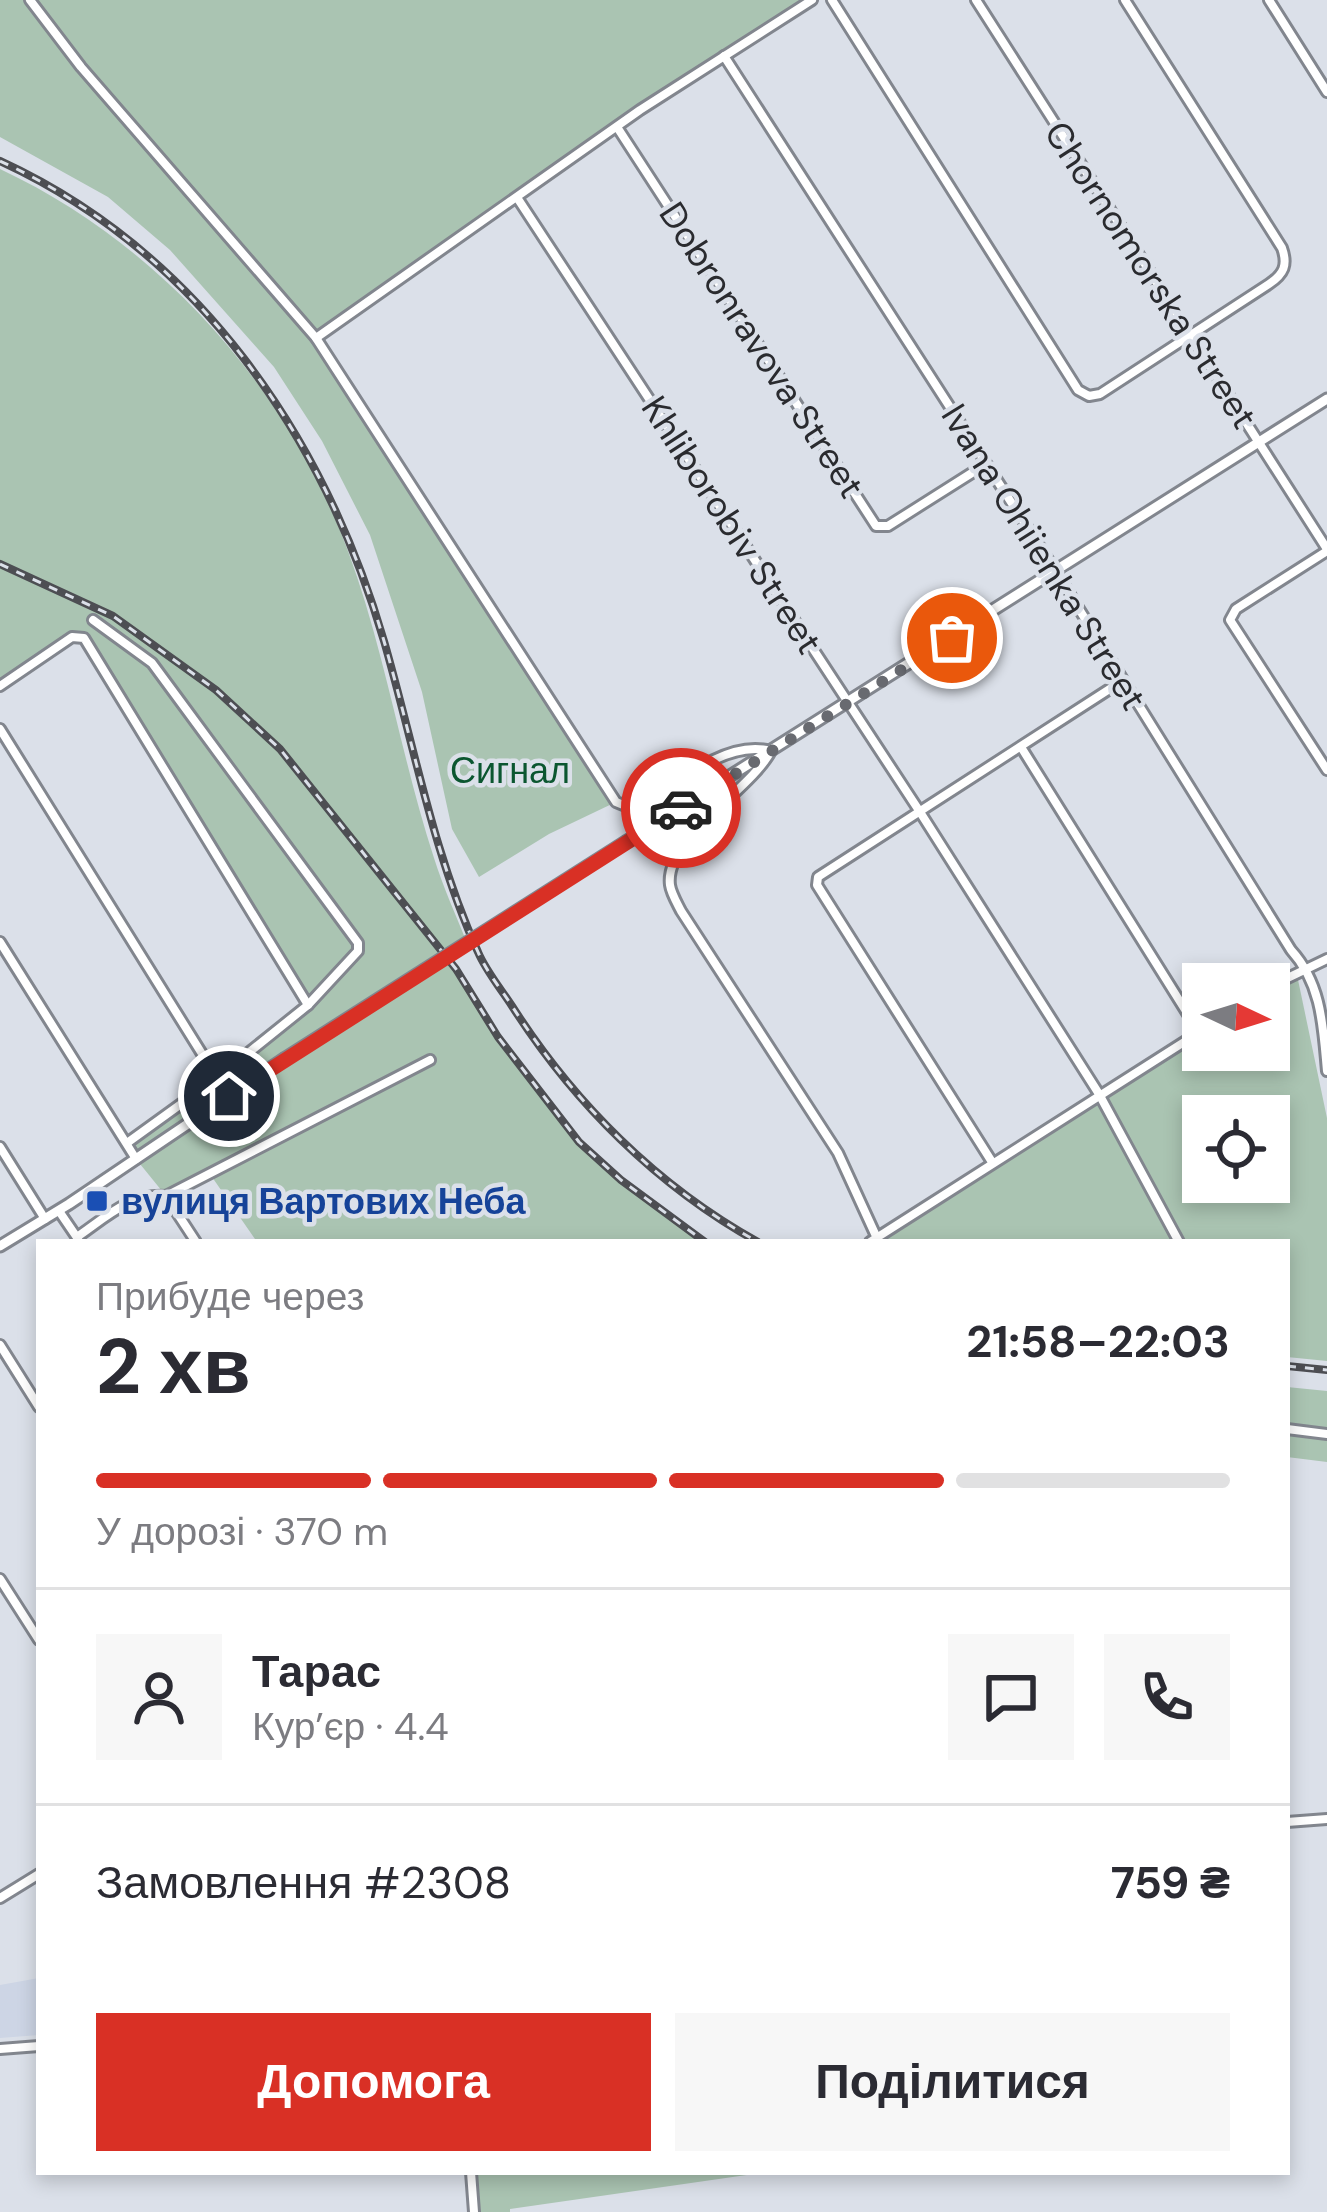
<!DOCTYPE html>
<html lang="uk">
<head>
<meta charset="utf-8">
<style>
  body { margin:0; font-family:"DM Sans",sans-serif; background:#f7f7f7; color:#2b2b33; height:100vh; display:flex; flex-direction:column; font-size:45px; white-space:nowrap }
  * { box-sizing:border-box; margin:0 }
  p { font-size:39px; color:#7c7c81 }
  .icon { flex:none; width:66px; height:66px; fill:none; stroke:currentColor; stroke-width:2; stroke-linecap:round; stroke-linejoin:round }
  .map { position:relative; flex:1; overflow:hidden }
  .details { position:absolute; left:36px; top:1239px; width:1254px; height:936px; display:flex; flex-direction:column; background:#fff; border-radius:0px; box-shadow:0 6px 18px #0003 }
  .details>* { flex:none }
  .needle { width:78px; rotate:94deg }
  .buttons { position:absolute; left:1182px; top:963px; display:grid; gap:24px }
  .buttons a { display:grid; place-items:center; width:108px; height:108px; border-radius:0px; background:#fff; box-shadow:0 6px 18px #0003; font-size:60px }
  .pin { position:absolute; display:grid; place-items:center; width:102px; height:102px; color:#fff; margin:-51px; border:6px solid #fff; border-radius:50%; box-shadow:0 3px 12px #0007 }
  .courier { position:absolute; display:grid; place-items:center; width:120px; height:120px; margin:-60px; border:9px solid #d93025; border-radius:50%; background:#fff; color:#222; box-shadow:0 3px 15px #0007 }
  .overview em { font-style:normal; font-weight:700 }
  .overview div { display:flex; flex-direction:column-reverse }
  .overview { display:flex; align-items:center; justify-content:space-between; height:204px; padding:0 60px }
  h1 { font-size:78px; font-weight:700; line-height:90px }
  .bar { display:grid; grid-template-columns:repeat(4,1fr); gap:18px 12px; align-content:center; height:144px; padding:0 60px }
  .bar i { height:15px; border-radius:9px; background:#e1e1e2 }
  .bar .on { background:#d93025 }
  .bar p { grid-column:span 4 }
  .line { display:flex; align-items:center; gap:30px; padding:0 60px; border-top:3px solid #e1e1e2 }
  .line div { flex:1 }
  .round { display:grid; place-items:center; flex:none; width:126px; height:126px; border-radius:0px; background:#f7f7f7 }
  .cta { display:flex; gap:24px; margin-top:auto; padding:24px 60px }
  .cta a { flex:1; height:138px; border-radius:0px; background:#d93025; color:#fff; font-size:48px; font-weight:700; line-height:138px; text-align:center }
  .cta a+a { background:#f7f7f7; color:#2b2b33 }
  .map>svg:first-child { display:block }
  .built { fill:#cdd5e5 }
  .green { fill:#aac4b2; fill-rule:evenodd }
  .lines { fill:none; stroke-linecap:round; stroke-linejoin:round }
  .minor-casing { stroke:#82868e; stroke-width:14 }
  .tertiary-casing { stroke:#82868e; stroke-width:15 }
  .minor { stroke:#fff; stroke-width:8 }
  .tertiary { stroke:#fff; stroke-width:9 }
  .rail-casing { stroke:#4d4e53; stroke-width:8 }
  .rail { stroke:#dbe0e9; stroke-width:3; stroke-dasharray:9; stroke-linecap:butt }
  .tertiary-bridge-casing { stroke:#82868e; stroke-width:15; stroke-linecap:butt }
  .tertiary-bridge { stroke:#fff; stroke-width:9 }
  .done { stroke:#686a70; stroke-width:12; stroke-dasharray:0 21.6 }
  .route { stroke:#d93025; stroke-width:15 }
  .transit-dot { fill:#1a4fb4; stroke:#dbe0e9; stroke-width:4.5 }
  .labels { text-anchor:middle; dominant-baseline:central; stroke-width:9; stroke-linejoin:round; paint-order:stroke }
  .street-label { font-size:36px; fill:#2a2b2f; stroke:#dbe0e9 }
  .park-label { font-size:36px; fill:#0b5630; stroke:#dbe0e9 }
  .transit-label { font-size:36px; font-weight:bold; fill:#164399; stroke:#dbe0e9; text-anchor:start }
</style>
</head>
<body>
<div class="map">
<svg width="1327" height="2212" viewBox="0 0 1327 2212">
  <rect width="100%" height="100%" fill="#dbe0e9"/>
  <!-- built -->
  <path class="built" d="M39 1978V2035L0 2038V1985Z"/>
  <!-- green -->
  <g class="green">
    <path d="M0 0H812L640 110 316 338 616 802 549 834 479 877 452 829 422 692 370 535 322 441 274 367 170 250 108 197 0 137Z"/>
    <path d="M0 169C158 243 287 386 348 551 385 651 401 757 434 858 443 887 456 915 467 943L446 957C467 984 482 1014 502 1042 560 1124 620 1187 705 1242H257L212 1177 166 1196 136 1159 135 1137 308 1004 84 638 77 635 0 686Z"/>
    <path d="M1297 975 1327 1118V1361L1287 1357V1242H875L1203 1034V1050H1269V993ZM1203 1116H1269V1182H1203Z"/>
    <path d="M1287 1387 1327 1391V1462L1287 1457Z"/>
    <path d="M471 2172H768L510 2209V2212H474Z"/>
  </g>
  <g class="lines">
    <defs>
      <g id="minor">
        <path d="M30 0 81 67 316 338 616 802 633 809 645 806C680 781 727 739 771 751 750 791 664 839 670 885 671 893 677 903 681 911L838 1153 876 1236"/>
        <path d="M832 0 1078 390 1089 396 1100 394 1269 284C1284 274 1288 265 1282 248L1125 0"/>
        <path d="M976 0 1327 549"/>
        <path d="M1269 0 1327 92"/>
        <path d="M724 56 1056 572 1291 950C1322 984 1323 1027 1327 1071"/>
        <path d="M617 127 876 526H888L986 464"/>
        <path d="M518 199 920 812 1099 1094 1179 1242"/>
        <path d="M316 338 640 110 812 0"/>
        <path d="M1327 551 1236 609 1230 620 1327 770"/>
        <path d="M93 620 152 663 358 943V951L308 1005 217 1078 127 1143"/>
        <path d="M0 686 72 637 84 638 308 1005"/>
        <path d="M0 729 217 1078"/>
        <path d="M1021 747 1199 1032"/>
        <path d="M0 942 136 1159"/>
        <path d="M1269 987 1327 959"/>
        <path d="M0 1147 45 1219"/>
        <path d="M992 1162 817 885 818 877 1122 681"/>
        <path d="M166 1196 430 1060"/>
        <path d="M59 1211 78 1239"/>
        <path d="M77 1237C105 1218 130 1193 166 1196L196 1242"/>
        <path d="M870 1242 1203 1030"/>
        <path d="M0 1345 39 1407"/>
        <path d="M1287 1429 1327 1434"/>
        <path d="M0 1579 39 1640"/>
        <path d="M1287 1822 1327 1819"/>
        <path d="M0 1898 39 1874"/>
        <path d="M0 2049 39 2046"/>
        <path d="M471 2172 474 2212"/>
      </g>
      <g id="tertiary">
        <path d="M627 841 1327 399"/>
        <path d="M0 1246 69 1204 284 1059"/>
      </g>
    </defs>
    <!-- minor casing -->
    <use href="#minor" class="minor-casing"/>
    <!-- tertiary casing -->
    <use href="#tertiary" class="tertiary-casing"/>
    <!-- minor -->
    <use href="#minor" class="minor"/>
    <!-- tertiary -->
    <use href="#tertiary" class="tertiary"/>
    <defs>
      <g id="rail">
        <path d="M0 161C198 252 324 436 384 641 414 745 433 853 478 952 486 971 501 989 512 1006 574 1103 657 1186 758 1242"/>
        <path d="M0 564 113 616 216 690 280 749 456 969 498 1037 579 1142 621 1180 705 1242"/>
        <path d="M1287 1366 1327 1370"/>
      </g>
    </defs>
    <!-- rail casing -->
    <use href="#rail" class="rail-casing"/>
    <!-- rail -->
    <use href="#rail" class="rail"/>
    <defs>
      <path id="tertiary-bridge" d="M284 1059 627 841"/>
    </defs>
    <!-- tertiary-bridge casing -->
    <use href="#tertiary-bridge" class="tertiary-bridge-casing"/>
    <!-- tertiary-bridge -->
    <use href="#tertiary-bridge" class="tertiary-bridge"/>
  </g>
  <g class="lines">
    <!-- done -->
    <path class="done" d="M681 808 952 638"/>
    <!-- route -->
    <path class="route" d="M229 1096 681 808"/>
  </g>
  <!-- markers -->
  <rect class="transit-dot" x="85" y="1189" width="24" height="24" rx="6"/>
  <g class="labels">
    <!-- street labels -->
    <g class="street-label">
      <text transform="translate(1151 275) rotate(57)">Chornomorska Street</text>
      <text transform="translate(762 350) rotate(57)">Dobronravova Street</text>
      <text transform="translate(732 525) rotate(57)">Khliborobiv Street</text>
      <text transform="translate(1044 557) rotate(58)">Ivana Ohiienka Street</text>
    </g>
    <!-- park labels -->
    <g class="park-label">
      <text x="510" y="770">Сигнал</text>
    </g>
    <!-- transit labels -->
    <g class="transit-label">
      <text x="121" y="1201">вулиця Вартових Неба</text>
    </g>
  </g>
</svg>
<div class="buttons">
<a><svg class="needle" viewBox="-14 -14 28 28"><path d="M0-13l5 13h-10z" fill="#e53935"/><path d="M0 13l5-13h-10z" fill="#7c7c81"/></svg></a>
<a><svg class="icon" aria-label="locate" viewBox="0 0 24 24"><circle cx="12" cy="12" r="6"/><path d="M12 2v4M12 18v4M2 12h4M18 12h4"/></svg></a>
</div>
<div class="pin" style="left:952px;top:638px;background:#ea580c"><svg class="icon" aria-label="bag" viewBox="0 0 24 24"><path d="M5 8h14l-1 12H6zM9 8a3 3 0 0 1 6 0"/></svg></div>
<div class="pin" style="left:229px;top:1096px;background:#1f2937"><svg class="icon" aria-label="home" viewBox="0 0 24 24"><path d="M3 11l9-7 9 7M6 9v11h12V9"/></svg></div>
<div class="courier" style="left:681px;top:808px"><svg class="icon" aria-label="car" viewBox="0 0 24 24"><path d="M5 17H2v-5l4-1 3-4h7l3 4 3 1v5h-3M9 17h6M6 11h13"/><circle cx="7" cy="17" r="2"/><circle cx="17" cy="17" r="2"/></svg></div>
<section class="details">
<div class="overview"><div><h1>2 хв</h1><p>Прибуде через</p></div><em>21:58–22:03</em></div>
<div class="bar"><i class="on"></i><i class="on"></i><i class="on"></i><i></i><p>У дорозі · 370 m</p></div>
<div class="line" style="height:216px"><a class="round"><svg class="icon" aria-label="person" viewBox="0 0 24 24"><circle cx="12" cy="8" r="4"/><path d="M4 21q1-7 8-7t8 7"/></svg></a><div><b>Тарас</b><p>Кур’єр · 4.4</p></div><a class="round"><svg class="icon" aria-label="chat" viewBox="0 0 24 24"><path d="M4 5h16v11H9l-5 4z"/></svg></a><a class="round"><svg class="icon" aria-label="phone" viewBox="0 0 24 24"><path d="M5 4h4l2 5-3 2q2 4 5 5l2-3 5 2v4C11 20 4 13 5 4z"/></svg></a></div>
<div class="line" style="height:156px"><div>Замовлення #2308</div><b>759 ₴</b></div>
<div class="cta"><a>Допомога</a><a>Поділитися</a></div>
</section>
</div>
</body>
</html>
